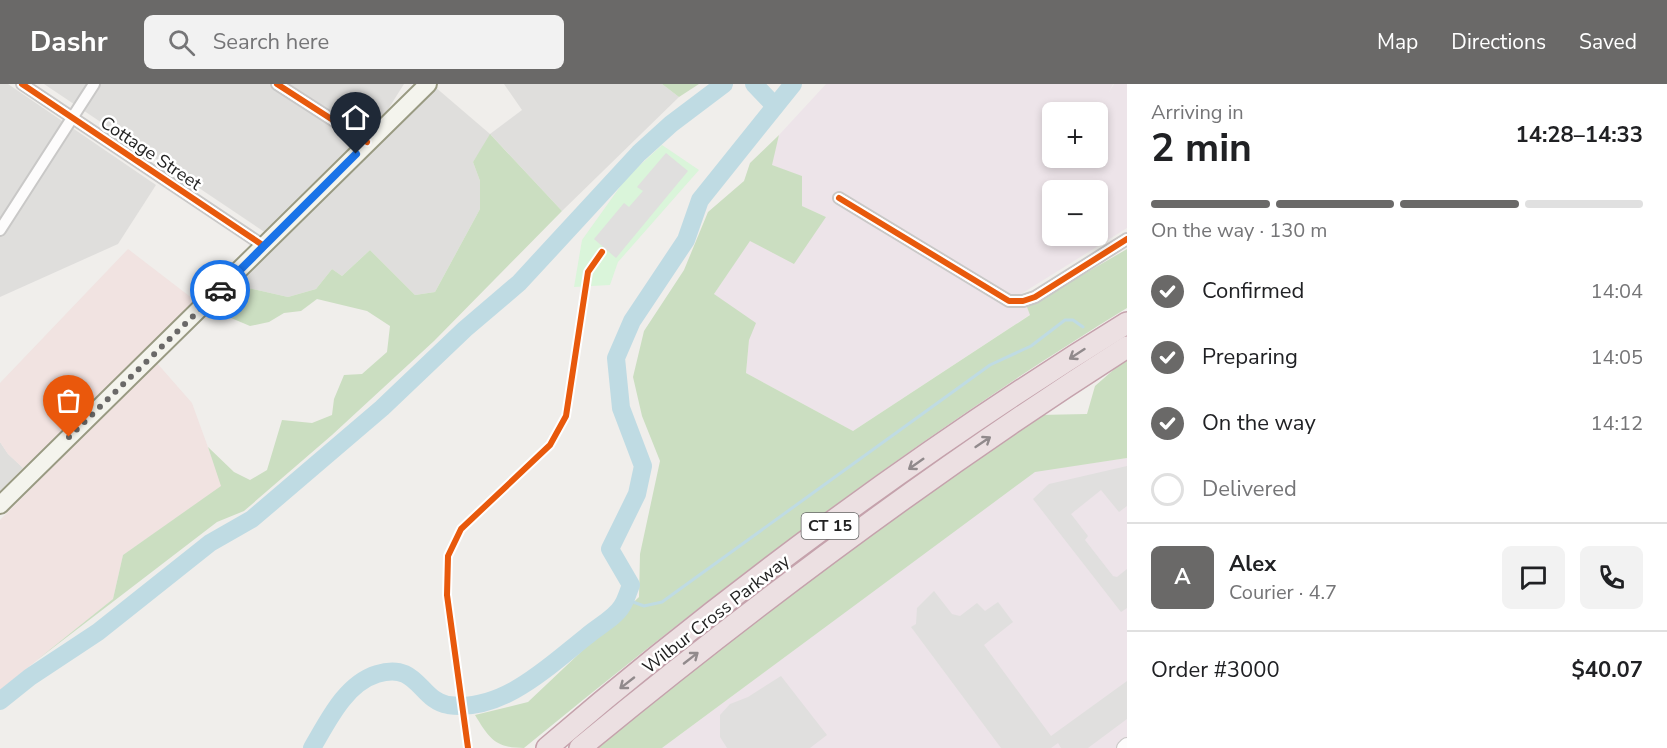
<!DOCTYPE html>
<html lang="en">
<head>
<meta charset="utf-8">
<style>
  body { margin:0; font-family:"Nunito Sans",sans-serif; background:#f2f2f2; color:#202124; height:100vh; display:flex; flex-direction:column; font-size:22px; white-space:nowrap }
  * { box-sizing:border-box; margin:0 }
  p { font-size:20px; color:#757577 }
  .icon { flex:none; width:33px; height:33px; fill:none; stroke:currentColor; stroke-width:2; stroke-linecap:round; stroke-linejoin:round }
  .map { position:relative; flex:1; overflow:hidden }
  .side { display:flex; flex-direction:column; background:#fff; width:540px }
  .side>* { flex:none }
  .fabs { position:absolute; left:1042px; top:18px; display:grid; gap:12px }
  .fabs a { display:grid; place-items:center; width:66px; height:66px; border-radius:9px; background:#fff; box-shadow:0 3px 9px #0003; font-size:30px }
  .pin { position:absolute; display:grid; place-items:center; width:51px; height:51px; color:#fff; margin:-62px -26px; border-radius:50% 50% 50% 0; rotate:-45deg; box-shadow:0 0 6px #0007 }
  .pin .icon { rotate:45deg }
  .courier { position:absolute; display:grid; place-items:center; width:60px; height:60px; margin:-30px; border:4px solid #1a73e8; border-radius:50%; background:#fff; color:#222; box-shadow:0 2px 8px #0007 }
  .summary em { font-style:normal; font-weight:700 }
  .summary div { display:flex; flex-direction:column-reverse }
  .summary { display:flex; align-items:center; justify-content:space-between; height:102px; padding:0 24px }
  h1 { font-size:39px; font-weight:700; line-height:45px }
  .bar { display:grid; grid-template-columns:repeat(4,1fr); gap:9px 6px; align-content:center; height:72px; padding:0 24px }
  .bar i { height:8px; border-radius:4px; background:#e0e0e0 }
  .bar .selected { background:#6a6968 }
  .bar p { grid-column:span 4 }
  .line { display:flex; align-items:center; gap:15px; padding:0 24px; border-top:2px solid #e0e0e0 }
  .line div { flex:1 }
  .round { display:grid; place-items:center; flex:none; width:63px; height:63px; border-radius:9px; background:#f2f2f2 }
  ol { padding:0 24px; list-style:none }
  li { display:flex; align-items:center; gap:18px; height:66px }
  li p { margin-inline-start:auto }
  li .icon { padding:6px; border-radius:50%; background:#6a6968; color:#fff; stroke-width:4 }
  li:last-child { color:#757577 }
  li i { width:33px; height:33px; border:3px solid #e0e0e0; border-radius:50% }
  header { display:flex; align-items:center; gap:36px; box-sizing:border-box; height:84px; padding:0 30px; background:#6a6968; color:#fff }
  header strong { font-size:28px }
  nav { display:flex; gap:33px; margin-inline-start:auto; font-size:21px }
  .search { width:420px; height:54px; background:#f2f2f2; display:flex; align-items:center; gap:15px; box-sizing:border-box; padding:0 21px; border-radius:9px; color:#757577; font-size:22px }
  main { display:flex; flex:1; min-height:0 }
  .map>svg:first-child { display:block }
  .residential { fill:#dfdedc }
  .commercial { fill:#f1e3e1 }
  .industrial { fill:#ede4e9; fill-rule:evenodd }
  .forest { fill:#cbdec1 }
  .park { fill:#daf5da }
  .parking { fill:#e0dfde }
  .lines { fill:none; stroke-linecap:round; stroke-linejoin:round }
  .stream { stroke:#bfdbe3; stroke-width:3 }
  .river { stroke:#bfdbe3; stroke-width:18 }
  .minor-casing { stroke:#c9c8c7; stroke-width:14 }
  .tertiary-casing { stroke:#c9c8c7; stroke-width:16 }
  .secondary-casing { stroke:#999a82; stroke-width:20 }
  .motorway-casing { stroke:#c5a2ac; stroke-width:24 }
  .minor { stroke:#fdfcfc; stroke-width:10 }
  .tertiary { stroke:#fdfcfc; stroke-width:14 }
  .secondary { stroke:#f4f4ed; stroke-width:16 }
  .motorway { stroke:#ece0e2; stroke-width:21 }
  .cycleway-casing { stroke:#fff; stroke-width:10 }
  .cycleway { stroke:#e8590c; stroke-width:6 }
  .oneway { stroke:#918a8c }
  .done { stroke:#6a6968; stroke-width:6; stroke-dasharray:0 10.8 }
  .route { stroke:#1a73e8; stroke-width:8 }
  .labels { text-anchor:middle; dominant-baseline:central; stroke-width:5; stroke-linejoin:round; paint-order:stroke }
  .shield { fill:#fff; stroke:#646464; stroke-width:1.5 }
  .shield-label { font-size:16px; font-weight:bold; fill:#222 }
  .street-label { font-size:18px; fill:#222; stroke:#fff }
</style>
</head>
<body>
<header>
<strong>Dashr</strong>
<div class="search"><svg class="icon" aria-label="search" viewBox="0 0 24 24"><circle cx="10" cy="10" r="6"/><path d="M15 15l6 6"/></svg>Search here</div>
<nav><a>Map</a><a>Directions</a><a>Saved</a></nav>
</header>
<main>
<div class="map">
<svg width="1127" height="664" viewBox="0 0 1127 664">
  <rect width="100%" height="100%" fill="#f0eeeb"/>
  <!-- residential -->
  <g class="residential">
    <path d="M0 0H8L156 101 118 160 0 213Z"/>
    <path d="M44 0H404L387 27 266 149Z"/>
    <path d="M504 0H662L679 13 562 127 491 51 473 78 480 97V125L435 208 415 211 370 166 342 192 332 185 316 205 288 213 235 201 434 2 490 50 522 26Z"/>
    <path d="M0 358 8 370 23 384 0 407Z"/>
  </g>
  <!-- commercial -->
  <g class="commercial">
    <path d="M128 165 197 218 23 384 8 370 0 358V299Z"/>
    <path d="M156 278 192 319 222 402 123 471 113 515 0 606V436Z"/>
  </g>
  <!-- industrial -->
  <g class="industrial">
    <path d="M826 0H1113L1109 8 1114 0H1127V144L1021 210 1031 230 853 347 746 289 749 256 714 210 750 156 826 133 802 122 801 92 771 81 779 51ZM1053 28H1098V74H1053ZM1053 106H1098V152H1053Z"/>
    <path d="M1127 374V664H662L1035 387Z"/>
  </g>
  <!-- forest -->
  <g class="forest">
    <path d="M662 0H699L679 13Z"/>
    <path d="M490 50 562 127 434 257 332 351 244 427 217 438 37 576 113 515 123 471 221 402 208 363 234 388 250 396 267 386 282 336 312 339 332 331 334 315 344 291 362 290 387 268 390 242 367 227 317 215 301 227 284 229 269 238 250 242 224 231 219 218 235 201 288 213 316 205 332 185 342 192 370 166 415 211 435 208 480 125V97L473 78Z"/>
    <path d="M779 51 772 81 802 92V122L826 133 794 180 750 157 714 210 756 239 749 256 746 289 853 347 1030 231 1027 223 1127 165V224C915 354 716 507 524 664 495 664 489 654 475 631L528 618 639 513 640 470 660 377 642 332 633 293 644 247 684 186 708 128 744 97 750 79Z"/>
    <path d="M1127 274V374L1035 388 662 664H598L745 543 1038 331 1087 330 1095 302Z"/>
  </g>
  <!-- park -->
  <path class="park" d="M662 61 699 86 618 178 610 201 574 203 582 156 627 93Z"/>
  <!-- parking -->
  <g class="parking">
    <path d="M666 69 688 87 616 174 594 155 624 119 629 123 643 107 637 103Z"/>
    <path d="M1127 382V422L1119 428 1101 406 1071 430 1088 452 1085 456 1113 492 1117 493 1127 485V524L1121 528 1033 415 1049 400Z"/>
    <path d="M934 507 952 530 960 532 977 519 985 527 998 518 1013 538 984 561 1051 652 1127 597V635L1088 664H1061L1058 659 1051 664H1001L911 543 916 540 917 524Z"/>
    <path d="M781 592 827 651 810 664H727L720 653V631L730 620 748 613Z"/>
  </g>
  <g class="lines">
    <!-- stream -->
    <path class="stream" d="M625 515 644 522 662 518 990 281 1031 262 1065 236H1073L1083 243"/>
    <!-- river -->
    <g class="river">
      <path d="M754 0 775 22"/>
      <path d="M0 617 30 593 98 548 210 459 252 435 382 324 465 245 519 199 639 69 671 40 724 0"/>
      <path d="M312 664C328 637 345 600 377 590 418 577 419 616 448 621 502 629 549 582 587 552 597 543 615 534 622 522 626 516 628 508 631 501L610 465 637 410 643 382 621 324 616 274 632 237 686 156 700 116 793 0"/>
    </g>
    <defs>
      <g id="minor">
        <path d="M22 0 264 162"/>
        <path d="M277 0 367 58"/>
        <path d="M839 114 1009 217H1023L1035 213 1127 155"/>
        <path d="M0 146 94 0"/>
      </g>
      <path id="tertiary" d="M1124 664 1127 661"/>
      <path id="secondary" d="M0 421 428 0"/>
      <g id="motorway">
        <path d="M547 664C725 511 927 362 1127 239"/>
        <path d="M580 664C755 520 936 385 1127 263"/>
      </g>
    </defs>
    <!-- minor casing -->
    <use href="#minor" class="minor-casing"/>
    <!-- tertiary casing -->
    <use href="#tertiary" class="tertiary-casing"/>
    <!-- secondary casing -->
    <use href="#secondary" class="secondary-casing"/>
    <!-- motorway casing -->
    <use href="#motorway" class="motorway-casing"/>
    <!-- minor -->
    <use href="#minor" class="minor"/>
    <!-- tertiary -->
    <use href="#tertiary" class="tertiary"/>
    <!-- secondary -->
    <use href="#secondary" class="secondary"/>
    <!-- motorway -->
    <use href="#motorway" class="motorway"/>
    <defs>
      <g id="cycleway">
        <path d="M22 0 264 162"/>
        <path d="M277 0 367 58"/>
        <path d="M839 114 1009 217H1023L1035 213 1127 155"/>
        <path d="M468 664 447 511 448 472 461 445 550 361 566 332 588 188 602 168"/>
      </g>
    </defs>
    <!-- cycleway casing -->
    <use href="#cycleway" class="cycleway-casing"/>
    <!-- cycleway -->
    <use href="#cycleway" class="cycleway"/>
  </g>
  <!-- one-way arrows -->
  <defs><path id="oneway-shaft" d="M-6 0H5M1.5-3L5.5 0L1.5 3" fill="none" stroke-width="1.6" stroke-linecap="round" stroke-linejoin="round" transform="scale(1.5)"/></defs>
  <g class="oneway">
    <use href="#oneway-shaft" transform="translate(1077 270) rotate(147)"/>
    <use href="#oneway-shaft" transform="translate(983 358) rotate(-34)"/>
    <use href="#oneway-shaft" transform="translate(916 380) rotate(145)"/>
    <use href="#oneway-shaft" transform="translate(691 574) rotate(-38)"/>
    <use href="#oneway-shaft" transform="translate(627 599) rotate(142)"/>
  </g>
  <g class="lines">
    <!-- done -->
    <path class="done" d="M69 353 220 206"/>
    <!-- route -->
    <path class="route" d="M220 206 356 70"/>
  </g>
  <g class="labels">
    <!-- shield labels -->
    <rect class="shield" x="801.5" y="429" width="57" height="26" rx="4.5"/>
    <g class="shield-label">
      <text x="830" y="442">CT 15</text>
    </g>
    <!-- street labels -->
    <g class="street-label">
      <text transform="translate(151 69) rotate(34)">Cottage Street</text>
      <text transform="translate(716 530) rotate(-38)">Wilbur Cross Parkway</text>
    </g>
  </g>
</svg>
<div class="fabs">
<a>+</a>
<a>−</a>
</div>
<div class="pin" style="left:69px;top:353px;background:#ea580c"><svg class="icon" aria-label="bag" viewBox="0 0 24 24"><path d="M5 8h14l-1 12H6zM9 8a3 3 0 0 1 6 0"/></svg></div>
<div class="pin" style="left:356px;top:70px;background:#1f2937"><svg class="icon" aria-label="home" viewBox="0 0 24 24"><path d="M3 11l9-7 9 7M6 9v11h12V9"/></svg></div>
<div class="courier" style="left:220px;top:206px"><svg class="icon" aria-label="car" viewBox="0 0 24 24"><path d="M5 17H2v-5l4-1 3-4h7l3 4 3 1v5h-3M9 17h6M6 11h13"/><circle cx="7" cy="17" r="2"/><circle cx="17" cy="17" r="2"/></svg></div>
</div>
<section class="side">
<div class="summary"><div><h1>2 min</h1><p>Arriving in</p></div><em>14:28–14:33</em></div>
<div class="bar"><i class="selected"></i><i class="selected"></i><i class="selected"></i><i></i><p>On the way · 130 m</p></div>
<ol>
<li><svg class="icon" aria-label="check" viewBox="0 0 24 24"><path d="M5 12l5 5 9-10"/></svg>Confirmed<p>14:04</p></li>
<li><svg class="icon" aria-label="check" viewBox="0 0 24 24"><path d="M5 12l5 5 9-10"/></svg>Preparing<p>14:05</p></li>
<li><svg class="icon" aria-label="check" viewBox="0 0 24 24"><path d="M5 12l5 5 9-10"/></svg>On the way<p>14:12</p></li>
<li><i></i>Delivered</li>
</ol>
<div class="line" style="height:108px"><b class="round" style="background:#6a6968;color:#fff">A</b><div><b>Alex</b><p>Courier · 4.7</p></div><a class="round"><svg class="icon" aria-label="chat" viewBox="0 0 24 24"><path d="M4 5h16v11H9l-5 4z"/></svg></a><a class="round"><svg class="icon" aria-label="phone" viewBox="0 0 24 24"><path d="M5 4h4l2 5-3 2q2 4 5 5l2-3 5 2v4C11 20 4 13 5 4z"/></svg></a></div>
<div class="line" style="height:78px"><div>Order #3000</div><b>$40.07</b></div>
</section>
</main>
</body>
</html>
